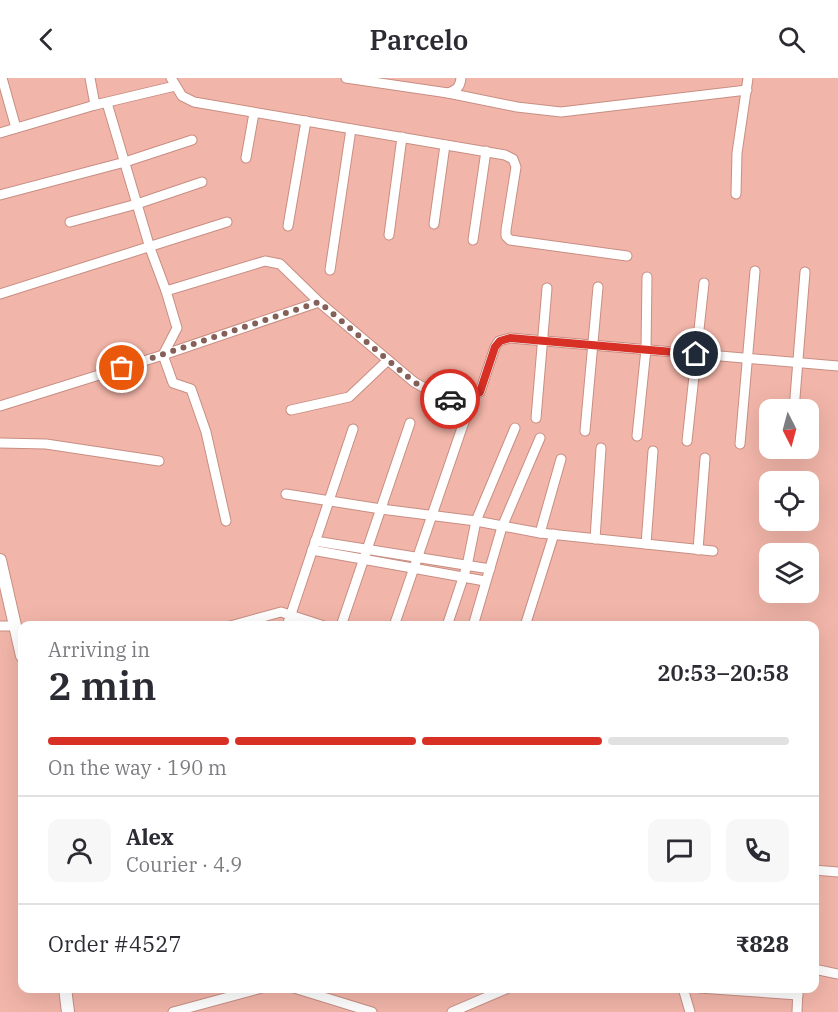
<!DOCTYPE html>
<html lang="en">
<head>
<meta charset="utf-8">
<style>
  body { margin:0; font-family:"IBM Plex Serif",serif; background:#f7f7f7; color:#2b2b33; height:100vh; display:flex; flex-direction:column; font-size:22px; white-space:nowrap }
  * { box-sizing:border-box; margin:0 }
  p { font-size:20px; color:#7c7c81 }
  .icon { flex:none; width:33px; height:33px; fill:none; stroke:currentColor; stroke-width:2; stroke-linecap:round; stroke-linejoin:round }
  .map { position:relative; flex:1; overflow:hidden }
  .side { position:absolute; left:18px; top:543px; width:801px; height:372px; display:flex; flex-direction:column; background:#fff; border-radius:12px; box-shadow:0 6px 24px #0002 }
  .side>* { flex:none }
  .needle { width:39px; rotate:174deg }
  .buttons { position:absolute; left:759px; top:321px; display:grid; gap:12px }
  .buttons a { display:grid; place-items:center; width:60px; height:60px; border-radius:12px; background:#fff; box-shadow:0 6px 24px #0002; font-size:30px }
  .pin { position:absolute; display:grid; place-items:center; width:51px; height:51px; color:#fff; margin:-26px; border:3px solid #fff; border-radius:50%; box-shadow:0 2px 6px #0007 }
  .courier { position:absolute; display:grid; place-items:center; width:60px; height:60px; margin:-30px; border:4px solid #d93025; border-radius:50%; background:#fff; color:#222; box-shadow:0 2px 8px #0007 }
  .summary em { font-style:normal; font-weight:600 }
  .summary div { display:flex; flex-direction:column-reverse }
  .summary { display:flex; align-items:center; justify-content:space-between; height:102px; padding:0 30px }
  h1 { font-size:39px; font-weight:600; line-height:45px }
  .bar { display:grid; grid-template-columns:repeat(4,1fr); gap:9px 6px; align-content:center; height:72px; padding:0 30px }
  .bar i { height:8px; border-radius:4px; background:#e1e1e2 }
  .bar .selected { background:#d93025 }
  .bar p { grid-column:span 4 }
  .line { display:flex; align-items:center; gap:15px; padding:0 30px; border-top:2px solid #e1e1e2 }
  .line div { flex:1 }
  .round { display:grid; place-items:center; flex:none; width:63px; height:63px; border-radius:12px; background:#f7f7f7 }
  header { display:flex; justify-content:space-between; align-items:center; height:78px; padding:0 30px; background:#fff; font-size:27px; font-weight:600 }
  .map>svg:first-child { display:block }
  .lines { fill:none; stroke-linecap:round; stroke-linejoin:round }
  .minor-casing { stroke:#c88e83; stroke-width:11 }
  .tertiary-casing { stroke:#c88e83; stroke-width:14 }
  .minor { stroke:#fff; stroke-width:9 }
  .tertiary { stroke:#fff; stroke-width:12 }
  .done { stroke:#856058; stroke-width:6; stroke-dasharray:0 10.8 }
  .route { stroke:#d93025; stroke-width:8 }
</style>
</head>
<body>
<header><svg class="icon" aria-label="back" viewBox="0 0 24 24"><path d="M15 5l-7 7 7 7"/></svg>Parcelo<svg class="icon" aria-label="search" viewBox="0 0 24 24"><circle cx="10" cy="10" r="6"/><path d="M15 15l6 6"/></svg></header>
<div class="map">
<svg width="838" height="934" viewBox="0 0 838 934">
  <rect width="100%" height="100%" fill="#f2b5a9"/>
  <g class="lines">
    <defs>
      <g id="minor">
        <path d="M2 0 16 50"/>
        <path d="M90 0 95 27"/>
        <path d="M171 0 182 18 194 24 505 77 513 81 516 89 506 152V158L510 162 627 178"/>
        <path d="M346 0 448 15C457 12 460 9 461 0"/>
        <path d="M448 15 517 29 561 34 747 12"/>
        <path d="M107 25 150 170 166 213 177 250 163 277 173 305 191 311 206 354 226 443"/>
        <path d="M0 55 95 27 175 8"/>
        <path d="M246 80 254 35"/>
        <path d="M736 116 737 75 748 0"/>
        <path d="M0 117 125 84 192 62"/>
        <path d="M70 144 137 126 202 104"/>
        <path d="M434 146 445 67"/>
        <path d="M288 148 306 43"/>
        <path d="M389 157 402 59"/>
        <path d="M473 162 486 73"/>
        <path d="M330 192 351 51"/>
        <path d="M166 213 265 183 280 186 319 224 414 304 437 317 453 322 467 320 480 314 495 269 499 263 510 260 838 288"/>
        <path d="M0 216 227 144"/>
        <path d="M0 328 163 277 319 224"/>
        <path d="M291 332 349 319 388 282"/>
        <path d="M794 332 805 194"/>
        <path d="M536 340 547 210"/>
        <path d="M585 353 598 209"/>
        <path d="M637 358 646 271 647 199"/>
        <path d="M687 363 704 205"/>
        <path d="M0 365 46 366 159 383"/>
        <path d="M740 366 755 193"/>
        <path d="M790 372V370"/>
        <path d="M286 416 381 431 476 443 540 455 713 473"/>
        <path d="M540 455 561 381"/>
        <path d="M595 461 601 370"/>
        <path d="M315 463 490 491"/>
        <path d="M646 466 653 373"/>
        <path d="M312 472 485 503"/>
        <path d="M698 472 705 380"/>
        <path d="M0 548H15"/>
        <path d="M230 548 281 534 324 548"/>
        <path d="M287 548 353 351"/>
        <path d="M341 548 410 345"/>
        <path d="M394 548 465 341"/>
        <path d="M447 548 467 488 476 443 515 350"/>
        <path d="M473 548 502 449 540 360"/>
        <path d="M525 548 554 456"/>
        <path d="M814 792 838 794"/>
        <path d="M814 891 838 896"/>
        <path d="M294 910 372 934"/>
        <path d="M683 910 690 934"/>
        <path d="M699 910 798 917"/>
        <path d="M173 934 262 910"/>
        <path d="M452 934 508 910"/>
        <path d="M797 934 798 910"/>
      </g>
      <g id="tertiary">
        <path d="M0 482 22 578"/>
        <path d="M65 910 68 934"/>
      </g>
    </defs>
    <!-- minor casing -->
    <use href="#minor" class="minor-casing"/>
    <!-- tertiary casing -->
    <use href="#tertiary" class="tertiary-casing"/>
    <!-- minor -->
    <use href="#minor" class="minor"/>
    <!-- tertiary -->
    <use href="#tertiary" class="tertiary"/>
  </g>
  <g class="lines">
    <!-- done -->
    <path class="done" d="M122 290 319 224 414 304 437 317 450 321"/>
    <!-- route -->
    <path class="route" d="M450 321 467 320 480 314 495 269 500 263 510 260 696 276"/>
  </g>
</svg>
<div class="buttons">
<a><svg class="needle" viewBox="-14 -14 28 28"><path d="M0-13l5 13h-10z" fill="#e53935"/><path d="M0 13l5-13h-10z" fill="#7c7c81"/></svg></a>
<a><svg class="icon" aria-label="locate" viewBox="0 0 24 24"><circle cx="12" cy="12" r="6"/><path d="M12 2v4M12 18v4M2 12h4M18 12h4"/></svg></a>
<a><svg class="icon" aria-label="layers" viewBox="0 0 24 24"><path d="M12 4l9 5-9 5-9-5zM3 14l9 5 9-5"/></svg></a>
</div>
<div class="pin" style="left:122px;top:290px;background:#ea580c"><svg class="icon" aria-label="bag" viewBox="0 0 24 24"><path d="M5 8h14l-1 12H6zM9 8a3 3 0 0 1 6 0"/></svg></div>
<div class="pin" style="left:696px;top:276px;background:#1f2937"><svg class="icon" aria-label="home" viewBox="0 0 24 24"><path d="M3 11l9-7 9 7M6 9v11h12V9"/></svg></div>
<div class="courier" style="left:450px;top:321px"><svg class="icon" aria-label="car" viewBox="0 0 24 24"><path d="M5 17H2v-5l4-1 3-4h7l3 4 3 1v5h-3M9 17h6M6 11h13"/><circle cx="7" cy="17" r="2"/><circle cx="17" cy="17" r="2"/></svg></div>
<section class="side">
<div class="summary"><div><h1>2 min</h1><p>Arriving in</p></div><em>20:53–20:58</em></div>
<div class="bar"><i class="selected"></i><i class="selected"></i><i class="selected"></i><i></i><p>On the way · 190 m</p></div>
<div class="line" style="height:108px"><a class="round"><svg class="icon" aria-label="person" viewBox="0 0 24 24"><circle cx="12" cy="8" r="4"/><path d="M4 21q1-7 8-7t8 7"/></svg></a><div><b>Alex</b><p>Courier · 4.9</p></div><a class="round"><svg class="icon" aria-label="chat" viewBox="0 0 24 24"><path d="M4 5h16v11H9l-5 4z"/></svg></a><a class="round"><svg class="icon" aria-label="phone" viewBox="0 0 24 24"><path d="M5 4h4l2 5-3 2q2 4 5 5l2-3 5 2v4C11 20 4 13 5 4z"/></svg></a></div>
<div class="line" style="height:78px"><div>Order #4527</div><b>₹828</b></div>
</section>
</div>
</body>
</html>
